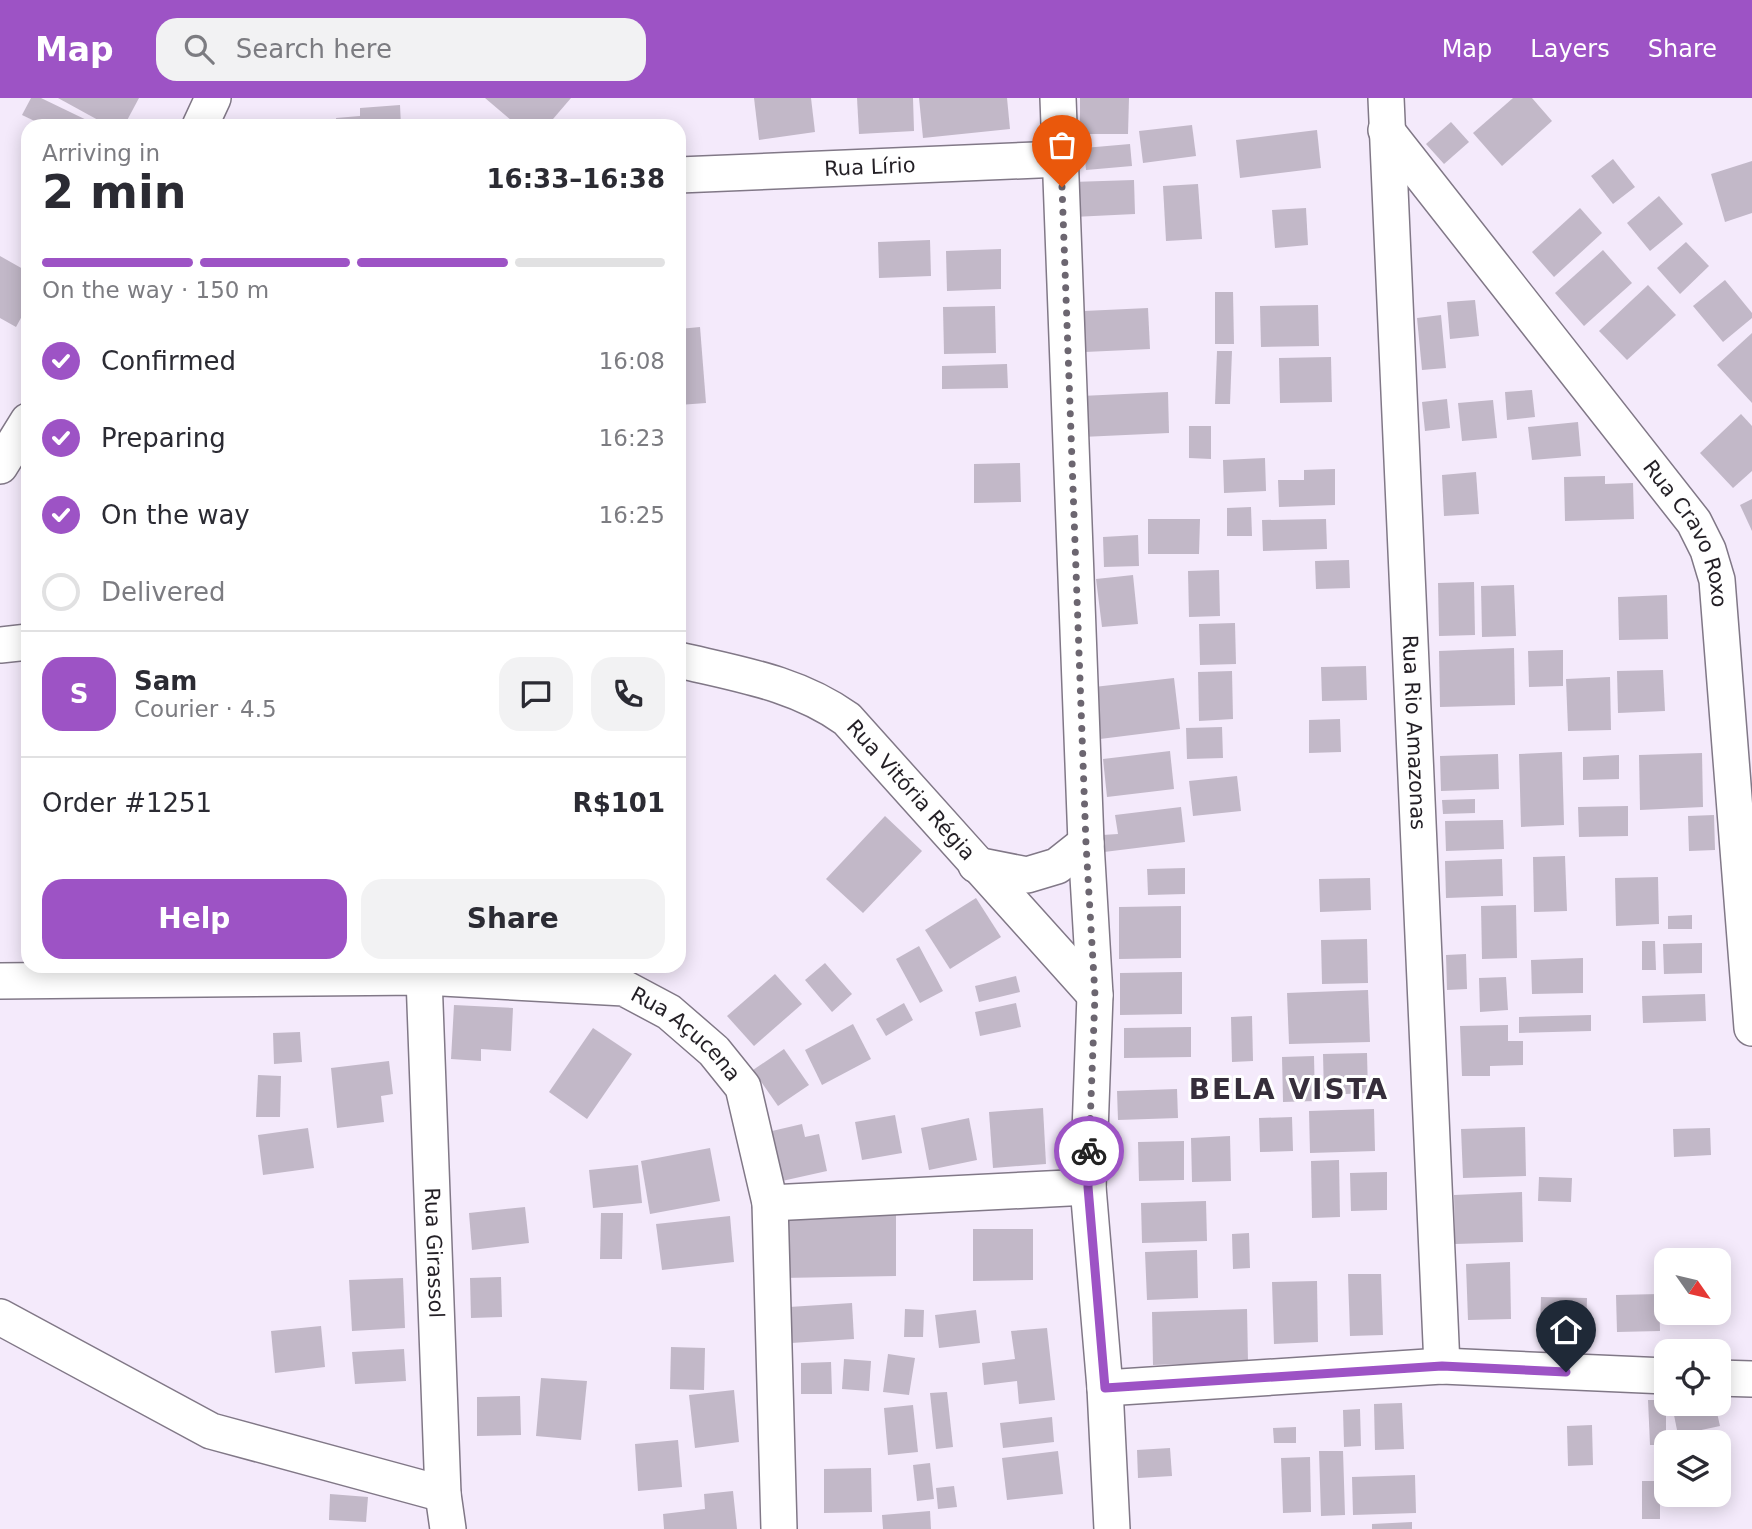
<!DOCTYPE html>
<html lang="en">
<head>
<meta charset="utf-8">
<style>
  body { margin:0; font-family:"DejaVu Sans",sans-serif; background:#f2f2f3; color:#2b2b33; height:100vh; display:flex; flex-direction:column; font-size:26px; white-space:nowrap }
  * { box-sizing:border-box; margin:0 }
  p { font-size:23px; color:#7c7c81 }
  .icon { flex:none; width:38px; height:38px; fill:none; stroke:currentColor; stroke-width:2; stroke-linecap:round; stroke-linejoin:round }
  .map { position:relative; flex:1; overflow:hidden }
  .drawer { position:absolute; left:21px; top:21px; width:665px; height:854px; display:flex; flex-direction:column; background:#fff; border-radius:21px; box-shadow:0 4px 18px #0003 }
  .drawer>* { flex:none }
  .needle { width:46px; rotate:124deg }
  .buttons { position:absolute; left:1654px; top:1150px; display:grid; gap:14px }
  .buttons a { display:grid; place-items:center; width:77px; height:77px; border-radius:14px; background:#fff; box-shadow:0 4px 18px #0003; font-size:35px }
  .pin { position:absolute; display:grid; place-items:center; width:60px; height:60px; color:#fff; margin:-72px -30px; border-radius:50% 50% 50% 0; rotate:-45deg; box-shadow:0 0 7px #0007 }
  .pin .icon { rotate:45deg }
  .courier { position:absolute; display:grid; place-items:center; width:70px; height:70px; margin:-35px; border:5px solid #9d53c5; border-radius:50%; background:#fff; color:#222; box-shadow:0 2px 9px #0007 }
  .head em { font-style:normal; font-weight:600 }
  .head div { display:flex; flex-direction:column-reverse }
  .head { display:flex; align-items:center; justify-content:space-between; height:119px; padding:0 21px }
  h1 { font-size:46px; font-weight:600; line-height:52px }
  .bar { display:grid; grid-template-columns:repeat(4,1fr); gap:10px 7px; align-content:center; height:84px; padding:0 21px }
  .bar i { height:9px; border-radius:5px; background:#e1e1e2 }
  .bar .current { background:#9d53c5 }
  .bar p { grid-column:span 4 }
  .line { display:flex; align-items:center; gap:18px; padding:0 21px; border-top:2px solid #e1e1e2 }
  .line div { flex:1 }
  .round { display:grid; place-items:center; flex:none; width:74px; height:74px; border-radius:21px; background:#f2f2f3 }
  ol { padding:0 21px; list-style:none }
  li { display:flex; align-items:center; gap:21px; height:77px }
  li p { margin-inline-start:auto }
  li .icon { padding:7px; border-radius:50%; background:#9d53c5; color:#fff; stroke-width:4 }
  li:last-child { color:#7c7c81 }
  li i { width:38px; height:38px; border:4px solid #e1e1e2; border-radius:50% }
  .primary-button { display:flex; gap:14px; margin-top:auto; padding:14px 21px }
  .primary-button a { flex:1; height:80px; border-radius:21px; background:#9d53c5; color:#fff; font-size:28px; font-weight:600; line-height:80px; text-align:center }
  .primary-button a+a { background:#f2f2f3; color:#2b2b33 }
  header { display:flex; align-items:center; gap:42px; box-sizing:border-box; height:98px; padding:0 35px; background:#9d53c5; color:#fff }
  header strong { font-size:33px }
  nav { display:flex; gap:38px; margin-inline-start:auto; font-size:24px }
  .search { width:490px; height:63px; background:#f2f2f3; display:flex; align-items:center; gap:18px; box-sizing:border-box; padding:0 24px; border-radius:21px; color:#7c7c81; font-size:26px }
  .map>svg:first-child { display:block }
  .building { fill:#c2b8c8 }
  .lines { fill:none; stroke-linecap:round; stroke-linejoin:round }
  .minor-casing { stroke:#817887; stroke-width:38 }
  .minor { stroke:#fff; stroke-width:35 }
  .done { stroke:#6c6670; stroke-width:7; stroke-dasharray:0 12.6 }
  .route { stroke:#9d53c5; stroke-width:9 }
  .labels { text-anchor:middle; dominant-baseline:central; stroke-width:6; stroke-linejoin:round; paint-order:stroke }
  .street-label { font-size:21px; fill:#231f25; stroke:#fff }
  .district-label { font-size:28px; font-weight:bold; letter-spacing:2px; fill:#362e3b; stroke:#fff }
</style>
</head>
<body>
<header>
<strong>Map</strong>
<div class="search"><svg class="icon" aria-label="search" viewBox="0 0 24 24"><circle cx="10" cy="10" r="6"/><path d="M15 15l6 6"/></svg>Search here</div>
<nav><a>Map</a><a>Layers</a><a>Share</a></nav>
</header>
<div class="map">
<svg width="1752" height="1431" viewBox="0 0 1752 1431">
  <rect width="100%" height="100%" fill="#f4eafb"/>
  <!-- building -->
  <g class="building">
    <path d="M31 0H41L99 28H45L22 17Z"/>
    <path d="M58 0H139L124 28H109Z"/>
    <path d="M485 0H571L547 28H518Z"/>
    <path d="M754 0H811L815 34 759 42Z"/>
    <path d="M857 0H913L914 33 859 36Z"/>
    <path d="M919 0H1007L1010 31 923 40Z"/>
    <path d="M1080 0H1129L1128 36H1080Z"/>
    <path d="M1513 0H1532L1552 23 1502 68 1473 35Z"/>
    <path d="M400 7 401 28H337L336 20 360 18V10Z"/>
    <path d="M1451 24 1469 44 1444 66 1426 46Z"/>
    <path d="M1192 27 1196 58 1143 65 1139 33Z"/>
    <path d="M1317 32 1321 70 1240 80 1236 42Z"/>
    <path d="M1130 46 1132 68 1086 72 1084 50Z"/>
    <path d="M1613 61 1635 89 1613 106 1591 78Z"/>
    <path d="M1752 63V115L1725 124 1711 76Z"/>
    <path d="M1134 82 1135 116 1073 119 1072 84Z"/>
    <path d="M1198 86 1202 141 1166 143 1163 88Z"/>
    <path d="M1659 98 1683 126 1650 153 1627 125Z"/>
    <path d="M1306 110 1308 147 1275 150 1272 112Z"/>
    <path d="M1580 110 1602 135 1554 179 1532 154Z"/>
    <path d="M930 142 931 178 879 180 878 144Z"/>
    <path d="M1686 144 1709 168 1680 196 1657 170Z"/>
    <path d="M1001 151V191L947 193 946 153Z"/>
    <path d="M1603 152 1632 185 1584 228 1555 195Z"/>
    <path d="M0 158 23 171 25 166 28 168V207L16 229 0 220Z"/>
    <path d="M1725 182 1752 215V220L1723 244 1693 208Z"/>
    <path d="M1648 187 1676 217 1627 262 1599 233Z"/>
    <path d="M1215 194H1233L1234 246H1215Z"/>
    <path d="M1475 202 1479 238 1450 241 1447 204Z"/>
    <path d="M1318 207 1319 248 1261 249 1260 208Z"/>
    <path d="M995 208 996 255 944 256 943 209Z"/>
    <path d="M1148 210 1150 251 1085 254 1084 213Z"/>
    <path d="M1441 217 1446 270 1422 272 1417 220Z"/>
    <path d="M700 229 706 305 679 307V231Z"/>
    <path d="M1752 235V305L1717 267Z"/>
    <path d="M1217 253H1232L1230 306H1215Z"/>
    <path d="M1331 259 1332 304 1280 305 1279 260Z"/>
    <path d="M1007 266 1008 290 942 291V268Z"/>
    <path d="M1532 292 1535 319 1507 322 1505 294Z"/>
    <path d="M1168 294 1169 335 1082 339 1081 298Z"/>
    <path d="M1447 301 1450 330 1425 333 1422 304Z"/>
    <path d="M1493 302 1497 340 1462 343 1458 305Z"/>
    <path d="M1741 316 1752 328V373L1733 390 1700 355Z"/>
    <path d="M1578 324 1581 358 1532 362 1528 329Z"/>
    <path d="M1189 328H1211V361L1189 360Z"/>
    <path d="M1265 360 1266 393 1224 395 1223 362Z"/>
    <path d="M1020 365 1021 404 974 405V366Z"/>
    <path d="M1335 371V407L1279 409 1278 382H1304V372Z"/>
    <path d="M1476 374 1479 416 1444 418 1442 377Z"/>
    <path d="M1605 378V386L1633 385 1634 421 1565 423 1564 379Z"/>
    <path d="M1752 401V433L1740 407Z"/>
    <path d="M1251 409 1252 438H1227V410Z"/>
    <path d="M1148 421H1200L1199 456H1148Z"/>
    <path d="M1326 421 1327 451 1263 453 1262 422Z"/>
    <path d="M1138 437 1139 468 1104 469 1103 439Z"/>
    <path d="M1349 462 1350 490 1316 491 1315 463Z"/>
    <path d="M1219 472 1220 518 1189 519 1188 473Z"/>
    <path d="M1133 477 1138 526 1102 529 1096 481Z"/>
    <path d="M1474 484 1475 537 1439 538 1438 485Z"/>
    <path d="M1514 487 1516 538 1482 539 1481 488Z"/>
    <path d="M1667 497 1668 541 1619 542 1618 499Z"/>
    <path d="M1235 525 1236 566 1200 567 1199 526Z"/>
    <path d="M1514 550 1515 607 1440 609 1439 553Z"/>
    <path d="M1563 552V588L1529 589 1528 553Z"/>
    <path d="M1366 568 1367 602 1322 603 1321 569Z"/>
    <path d="M1663 572 1665 613 1618 615 1617 573Z"/>
    <path d="M1232 573 1233 621 1199 623 1198 574Z"/>
    <path d="M1610 579 1611 632 1568 633 1566 581Z"/>
    <path d="M1174 580 1180 631 1100 641 1094 589Z"/>
    <path d="M1340 621 1341 654 1309 655V622Z"/>
    <path d="M1222 629 1223 660 1187 661 1186 630Z"/>
    <path d="M1170 653 1174 691 1107 699 1103 661Z"/>
    <path d="M1562 654 1564 727 1521 729 1519 656Z"/>
    <path d="M1702 655 1703 709 1640 712 1639 657Z"/>
    <path d="M1498 656 1499 691 1441 693 1440 658Z"/>
    <path d="M1619 657V681L1583 682V659Z"/>
    <path d="M1237 678 1241 713 1193 718 1189 683Z"/>
    <path d="M1475 701V715L1443 716 1442 702Z"/>
    <path d="M1628 708V738L1579 739 1578 709Z"/>
    <path d="M1181 709 1185 744 1104 754 1102 737 1118 736 1115 717Z"/>
    <path d="M1714 717 1715 752 1689 753 1688 718Z"/>
    <path d="M885 718 922 753 863 815 826 781Z"/>
    <path d="M1503 722 1504 751 1446 753 1445 723Z"/>
    <path d="M1565 758 1567 813 1534 814 1533 759Z"/>
    <path d="M1502 761 1503 798 1446 800 1445 763Z"/>
    <path d="M1185 770V796L1148 797 1147 771Z"/>
    <path d="M1658 779 1659 826 1616 828 1615 780Z"/>
    <path d="M1370 780 1371 812 1320 814 1319 781Z"/>
    <path d="M976 800 1001 839 950 871 925 832Z"/>
    <path d="M1516 807 1517 860 1482 861 1481 808Z"/>
    <path d="M1181 808V860L1119 861V809Z"/>
    <path d="M1692 817V831H1668V818Z"/>
    <path d="M1367 841 1368 885 1322 886 1321 842Z"/>
    <path d="M1642 843H1655L1656 872H1642Z"/>
    <path d="M1702 845V875L1664 876 1663 846Z"/>
    <path d="M919 848 943 893 920 905 896 861Z"/>
    <path d="M1466 856 1467 891 1447 892 1446 857Z"/>
    <path d="M1583 860V895L1532 896 1531 862Z"/>
    <path d="M825 865 852 896 832 914 805 882Z"/>
    <path d="M1182 874V916L1120 917V875Z"/>
    <path d="M775 876 802 906 754 948 727 918Z"/>
    <path d="M1016 878 1020 894 979 904 975 888Z"/>
    <path d="M1506 879 1508 912 1480 914 1479 880Z"/>
    <path d="M1368 892 1370 944 1289 946 1287 895Z"/>
    <path d="M1705 896 1706 923 1643 925 1642 898Z"/>
    <path d="M904 905 913 922 886 938 876 921Z"/>
    <path d="M1016 905 1021 929 980 938 975 914Z"/>
    <path d="M454 907 513 910 511 953 481 951V963L451 961Z"/>
    <path d="M1591 917V933L1519 935V919Z"/>
    <path d="M1252 918 1253 963 1232 964 1231 919Z"/>
    <path d="M853 926 871 961 822 987 805 952Z"/>
    <path d="M1508 927V943H1523V967L1490 968V978H1462L1460 928Z"/>
    <path d="M1191 929V959L1124 960V930Z"/>
    <path d="M593 930 632 956 587 1021 549 994Z"/>
    <path d="M300 934 302 964 274 966 273 935Z"/>
    <path d="M784 951 809 987 778 1008 753 972Z"/>
    <path d="M1367 955 1368 995 1324 997 1323 956Z"/>
    <path d="M1314 958 1315 1003 1283 1004 1282 959Z"/>
    <path d="M389 963 393 996 381 998 384 1024 337 1030 331 970Z"/>
    <path d="M258 977 281 978 280 1019H256Z"/>
    <path d="M1177 991 1178 1020 1118 1022 1117 993Z"/>
    <path d="M1043 1010 1046 1066 993 1070 989 1014Z"/>
    <path d="M1374 1011 1375 1053 1310 1055 1309 1013Z"/>
    <path d="M895 1017 902 1055 862 1062 855 1024Z"/>
    <path d="M1292 1019 1293 1053 1260 1054 1259 1020Z"/>
    <path d="M969 1020 977 1062 929 1072 921 1030Z"/>
    <path d="M802 1026 805 1039 819 1036 827 1073 782 1083 772 1033Z"/>
    <path d="M1525 1029 1526 1078 1463 1080 1461 1031Z"/>
    <path d="M308 1030 314 1070 263 1077 258 1037Z"/>
    <path d="M1710 1030 1711 1057 1674 1059 1673 1031Z"/>
    <path d="M1230 1038 1231 1083 1192 1084 1191 1040Z"/>
    <path d="M1184 1043V1082L1139 1083 1138 1044Z"/>
    <path d="M710 1050 720 1103 650 1116 641 1063Z"/>
    <path d="M1339 1062 1340 1119 1312 1120 1311 1063Z"/>
    <path d="M638 1067 642 1105 593 1110 589 1072Z"/>
    <path d="M1387 1074V1112L1351 1113 1350 1075Z"/>
    <path d="M1539 1079 1572 1080 1571 1104 1538 1103Z"/>
    <path d="M1522 1094 1523 1144 1455 1146 1454 1097Z"/>
    <path d="M1206 1103 1207 1143 1142 1145 1141 1105Z"/>
    <path d="M525 1109 529 1145 472 1152 469 1115Z"/>
    <path d="M601 1115H623L622 1161H600Z"/>
    <path d="M896 1115V1178L781 1180V1116Z"/>
    <path d="M730 1118 734 1164 662 1172 656 1126Z"/>
    <path d="M973 1131H1033V1182L973 1183Z"/>
    <path d="M1249 1135 1250 1170 1233 1171 1232 1136Z"/>
    <path d="M1197 1152 1198 1200 1147 1202 1145 1154Z"/>
    <path d="M1510 1164 1511 1221 1468 1222 1466 1166Z"/>
    <path d="M1348 1176H1381L1383 1237 1350 1238Z"/>
    <path d="M501 1179 502 1219 471 1220 470 1180Z"/>
    <path d="M403 1180 405 1230 352 1233 349 1182Z"/>
    <path d="M1317 1183 1318 1244 1274 1246 1272 1184Z"/>
    <path d="M1659 1196 1660 1233 1617 1234 1616 1197Z"/>
    <path d="M1541 1199 1587 1200 1586 1232 1540 1230Z"/>
    <path d="M852 1205 854 1241 791 1245 789 1209Z"/>
    <path d="M905 1211 924 1212 923 1239H904Z"/>
    <path d="M1247 1211 1248 1264 1153 1267 1152 1214Z"/>
    <path d="M976 1212 980 1245 939 1250 935 1217Z"/>
    <path d="M321 1228 325 1269 275 1275 271 1233Z"/>
    <path d="M1047 1230 1055 1302 1019 1306 1017 1283 984 1287 982 1265 1015 1261 1011 1233Z"/>
    <path d="M671 1249 705 1250 704 1292 670 1291Z"/>
    <path d="M404 1251 406 1283 355 1286 352 1254Z"/>
    <path d="M888 1256 915 1260 909 1297 883 1294Z"/>
    <path d="M844 1261 871 1263 869 1293 842 1291Z"/>
    <path d="M831 1264 832 1296H801V1265Z"/>
    <path d="M541 1280 587 1283 581 1342 536 1338Z"/>
    <path d="M734 1292 739 1344 695 1350 689 1297Z"/>
    <path d="M947 1294 953 1349 936 1351 930 1295Z"/>
    <path d="M520 1298 521 1337 477 1338V1299Z"/>
    <path d="M1648 1302H1666V1347H1650Z"/>
    <path d="M1402 1305 1404 1351 1375 1352 1374 1306Z"/>
    <path d="M1701 1306H1715L1720 1328 1678 1337 1673 1312Z"/>
    <path d="M913 1307 918 1354 888 1357 884 1310Z"/>
    <path d="M1360 1311 1361 1348 1344 1349 1343 1312Z"/>
    <path d="M1052 1319 1054 1344 1003 1350 1000 1325Z"/>
    <path d="M1592 1327 1593 1367 1568 1368 1567 1328Z"/>
    <path d="M1296 1329V1345H1274L1273 1330Z"/>
    <path d="M678 1342 682 1389 638 1393 635 1346Z"/>
    <path d="M1170 1350 1172 1378 1138 1380 1137 1352Z"/>
    <path d="M1058 1353 1063 1396 1007 1402 1002 1360Z"/>
    <path d="M1319 1353H1343L1345 1417 1321 1418Z"/>
    <path d="M1310 1359 1311 1414 1283 1415 1281 1360Z"/>
    <path d="M930 1365 934 1401 917 1403 913 1367Z"/>
    <path d="M871 1370 872 1414 824 1415V1371Z"/>
    <path d="M1415 1377 1416 1415 1353 1417 1352 1379Z"/>
    <rect x="1642" y="1383" width="18" height="38"/>
    <path d="M954 1388 957 1409 938 1411 936 1390Z"/>
    <path d="M733 1393 737 1431H664L663 1416 705 1411 704 1396Z"/>
    <path d="M330 1396 368 1399 366 1424 329 1422Z"/>
    <path d="M930 1413 931 1431H883L882 1417Z"/>
    <path d="M1412 1424V1431H1372V1426Z"/>
  </g>
  <g class="lines">
    <defs>
      <g id="minor">
        <path d="M1058 0 1086 745 1095 897 1088 1089 1105 1290 1112 1431"/>
        <path id="s1" d="M1386 0 1442 1268"/>
        <path d="M200 28 213 0"/>
        <path id="s2" d="M1386 32 1694 424 1708 452 1717 482 1752 930"/>
        <path id="s3" d="M679 77 1061 61"/>
        <path d="M0 368 28 323"/>
        <path d="M0 547 28 544"/>
        <path id="s4" d="M679 562C738 576 797 585 847 621L1095 897"/>
        <path d="M976 767 1027 777 1057 768 1086 745"/>
        <path id="s5" d="M424 879 443 1396 448 1431"/>
        <path id="s6" d="M0 883 424 879 624 890 669 914 714 953 743 989 770 1105 779 1431"/>
        <path d="M770 1105 1088 1089"/>
        <path d="M0 1219 211 1333 443 1396"/>
        <path d="M1718 1280 1752 1281"/>
        <path d="M1105 1290 1442 1268 1666 1278"/>
      </g>
    </defs>
    <!-- minor casing -->
    <use href="#minor" class="minor-casing"/>
    <!-- minor -->
    <use href="#minor" class="minor"/>
  </g>
  <g class="lines">
    <!-- done -->
    <path class="done" d="M1062 89 1086 746 1095 897 1089 1053"/>
    <!-- route -->
    <path class="route" d="M1089 1053 1088 1089 1105 1290 1442 1268 1566 1274"/>
  </g>
  <g class="labels">
    <!-- street labels -->
    <g class="street-label">
      <text stroke="none"><textPath href="#s3" startOffset="191">Rua Lírio</textPath></text>
      <text stroke="none"><textPath href="#s2" startOffset="506">Rua Cravo Roxo</textPath></text>
      <text stroke="none"><textPath href="#s1" startOffset="635">Rua Rio Amazonas</textPath></text>
      <text stroke="none"><textPath href="#s4" startOffset="275">Rua Vitória Régia</textPath></text>
      <text stroke="none"><textPath href="#s6" startOffset="702">Rua Açucena</textPath></text>
      <text stroke="none"><textPath href="#s5" startOffset="276">Rua Girassol</textPath></text>
    </g>
    <!-- district labels -->
    <g class="district-label">
      <text x="1289" y="991">BELA VISTA</text>
    </g>
  </g>
</svg>
<div class="buttons">
<a><svg class="needle" viewBox="-14 -14 28 28"><path d="M0-13l5 13h-10z" fill="#e53935"/><path d="M0 13l5-13h-10z" fill="#7c7c81"/></svg></a>
<a><svg class="icon" aria-label="locate" viewBox="0 0 24 24"><circle cx="12" cy="12" r="6"/><path d="M12 2v4M12 18v4M2 12h4M18 12h4"/></svg></a>
<a><svg class="icon" aria-label="layers" viewBox="0 0 24 24"><path d="M12 4l9 5-9 5-9-5zM3 14l9 5 9-5"/></svg></a>
</div>
<div class="pin" style="left:1062px;top:89px;background:#ea580c"><svg class="icon" aria-label="bag" viewBox="0 0 24 24"><path d="M5 8h14l-1 12H6zM9 8a3 3 0 0 1 6 0"/></svg></div>
<div class="pin" style="left:1566px;top:1274px;background:#1f2937"><svg class="icon" aria-label="home" viewBox="0 0 24 24"><path d="M3 11l9-7 9 7M6 9v11h12V9"/></svg></div>
<div class="courier" style="left:1089px;top:1053px"><svg class="icon" aria-label="bike" viewBox="0 0 24 24"><circle cx="6" cy="16" r="4"/><circle cx="18" cy="16" r="4"/><path d="M6 16l4-8h5l3 8M10 8l3 8H6M13 5h3"/></svg></div>
<section class="drawer">
<div class="head"><div><h1>2 min</h1><p>Arriving in</p></div><em>16:33–16:38</em></div>
<div class="bar"><i class="current"></i><i class="current"></i><i class="current"></i><i></i><p>On the way · 150 m</p></div>
<ol>
<li><svg class="icon" aria-label="check" viewBox="0 0 24 24"><path d="M5 12l5 5 9-10"/></svg>Confirmed<p>16:08</p></li>
<li><svg class="icon" aria-label="check" viewBox="0 0 24 24"><path d="M5 12l5 5 9-10"/></svg>Preparing<p>16:23</p></li>
<li><svg class="icon" aria-label="check" viewBox="0 0 24 24"><path d="M5 12l5 5 9-10"/></svg>On the way<p>16:25</p></li>
<li><i></i>Delivered</li>
</ol>
<div class="line" style="height:126px"><b class="round" style="background:#9d53c5;color:#fff">S</b><div><b>Sam</b><p>Courier · 4.5</p></div><a class="round"><svg class="icon" aria-label="chat" viewBox="0 0 24 24"><path d="M4 5h16v11H9l-5 4z"/></svg></a><a class="round"><svg class="icon" aria-label="phone" viewBox="0 0 24 24"><path d="M5 4h4l2 5-3 2q2 4 5 5l2-3 5 2v4C11 20 4 13 5 4z"/></svg></a></div>
<div class="line" style="height:91px"><div>Order #1251</div><b>R$101</b></div>
<div class="primary-button"><a>Help</a><a>Share</a></div>
</section>
</div>
</body>
</html>
